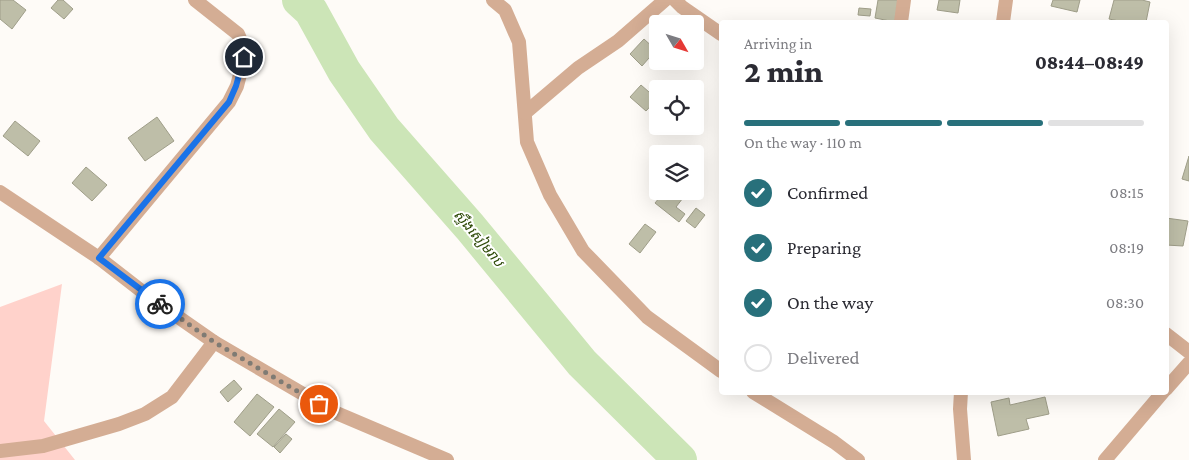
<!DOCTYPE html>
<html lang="en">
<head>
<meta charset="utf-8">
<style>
  body { margin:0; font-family:"Crimson Pro","Noto Sans Khmer",serif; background:#f2f2f3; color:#2b2b33; height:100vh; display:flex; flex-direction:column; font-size:19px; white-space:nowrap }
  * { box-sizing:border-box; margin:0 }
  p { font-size:16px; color:#7c7c81 }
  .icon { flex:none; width:28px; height:28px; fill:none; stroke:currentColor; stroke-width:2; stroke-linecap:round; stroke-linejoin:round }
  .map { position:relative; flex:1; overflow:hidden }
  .sheet { position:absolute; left:719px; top:20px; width:450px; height:375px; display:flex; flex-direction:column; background:#fff; border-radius:5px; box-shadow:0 5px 20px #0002 }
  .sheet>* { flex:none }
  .needle { width:32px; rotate:129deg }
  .buttons { position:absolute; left:649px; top:15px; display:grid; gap:10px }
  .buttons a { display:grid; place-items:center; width:55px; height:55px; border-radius:5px; background:#fff; box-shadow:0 5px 20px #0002; font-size:25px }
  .pin { position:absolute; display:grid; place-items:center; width:42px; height:42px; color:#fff; margin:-21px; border:2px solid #fff; border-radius:50%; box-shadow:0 1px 5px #0007 }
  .courier { position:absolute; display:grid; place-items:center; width:50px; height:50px; margin:-25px; border:4px solid #1a73e8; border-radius:50%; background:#fff; color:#222; box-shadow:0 1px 6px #0007 }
  .overview em { font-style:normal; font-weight:800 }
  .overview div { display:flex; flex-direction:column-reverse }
  .overview { display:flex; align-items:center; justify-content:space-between; height:85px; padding:0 25px }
  h1 { font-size:32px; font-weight:800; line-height:38px }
  .bar { display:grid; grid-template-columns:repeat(4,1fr); gap:8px 5px; align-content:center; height:60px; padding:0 25px }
  .bar i { height:6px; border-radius:4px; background:#e1e1e2 }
  .bar .selected { background:#28707b }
  .bar p { grid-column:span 4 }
  ol { padding:0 25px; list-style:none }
  li { display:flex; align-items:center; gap:15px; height:55px }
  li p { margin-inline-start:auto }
  li .icon { padding:5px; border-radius:50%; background:#28707b; color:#fff; stroke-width:4 }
  li:last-child { color:#7c7c81 }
  li i { width:28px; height:28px; border:2px solid #e1e1e2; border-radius:50% }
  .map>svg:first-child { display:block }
  .green { fill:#ffd2cb }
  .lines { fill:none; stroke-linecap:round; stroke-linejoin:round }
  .river { stroke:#cce5b7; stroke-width:34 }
  .building { fill:#bebea8; stroke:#9f9e89 }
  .minor { stroke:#d4ad94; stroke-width:14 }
  .tertiary { stroke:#d4ad94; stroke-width:14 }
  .done { stroke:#7f7b74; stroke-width:5; stroke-dasharray:0 9 }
  .route { stroke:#1a73e8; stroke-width:6 }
  .labels { text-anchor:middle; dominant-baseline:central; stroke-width:4; stroke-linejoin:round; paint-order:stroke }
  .water-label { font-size:14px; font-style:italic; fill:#2d4a07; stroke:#fff }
</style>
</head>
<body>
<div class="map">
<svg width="1189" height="460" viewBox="0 0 1189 460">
  <rect width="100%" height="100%" fill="#fefbf7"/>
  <!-- green -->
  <path class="green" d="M62 284 44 421 75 460H0V307Z"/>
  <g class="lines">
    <!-- river -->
    <path class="river" d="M299 0 311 11 344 71 384 129 470 227 582 363 680 460"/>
  </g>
  <!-- building -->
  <g class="building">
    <path d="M0 0H13L26 10 12 29 0 19Z"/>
    <path d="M58 0H63L73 9 64 19 51 8Z"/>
    <path d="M878 0H899L895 22 875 18Z"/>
    <path d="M939 0H960L958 13 937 10Z"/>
    <path d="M1053 0H1080L1077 12 1051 6Z"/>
    <path d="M1114 0H1142L1150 2 1146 22H1124L1109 19Z"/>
    <path d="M859 8 871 9 870 16 858 15Z"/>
    <path d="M644 39 656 50 642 66 630 54Z"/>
    <path d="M641 85 657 99 646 111 630 97Z"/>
    <path d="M157 117 174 141 145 161 128 138Z"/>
    <path d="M15 121 40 141 28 156 3 136Z"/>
    <path d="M1189 156V181L1182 179Z"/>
    <path d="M86 167 107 185 92 201 72 183Z"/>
    <path d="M665 191H683L686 194 676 207 685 214 679 222 655 203Z"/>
    <path d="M696 208 705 215 695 228 686 221Z"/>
    <path d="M1166 218 1188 221 1183 246 1166 245Z"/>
    <path d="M645 224 656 232 640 253 629 244Z"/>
    <path d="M234 380 242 389 228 402 220 392Z"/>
    <path d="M257 394 274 407 250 436 234 422Z"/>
    <path d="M1045 397 1049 414 1026 419 1029 429 998 436 991 402 1009 398 1010 405Z"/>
    <path d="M279 409 295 422 273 447 257 434Z"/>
    <path d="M286 434 292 439 280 453 274 447Z"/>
  </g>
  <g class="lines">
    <!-- minor -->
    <g class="minor">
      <path d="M493 0 505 10 519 42 527 142 550 195 583 251 647 317 721 371"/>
      <path d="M675 0 682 7 721 34"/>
      <path d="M901 22 904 0"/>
      <path d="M525 113 578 68 618 41 665 0"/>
      <path d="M0 192 99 258 148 296 214 342 334 412 447 460"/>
      <path d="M99 258 229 102 237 86 242 67 244 49 241 41 238 34 195 0"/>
      <path d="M1166 334 1189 352"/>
      <path d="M1166 389 1189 363"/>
      <path d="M753 392 834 442 858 460"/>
      <path d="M0 451 43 446 119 424 145 414 172 397 214 342"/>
      <path d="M1105 460 1163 392"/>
    </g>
    <!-- tertiary -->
    <g class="tertiary">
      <path d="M1003 22 1006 0"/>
      <path d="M961 392 960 409 964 460"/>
    </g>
  </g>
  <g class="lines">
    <!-- done -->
    <path class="done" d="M160 304 214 342 319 404"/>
    <!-- route -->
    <path class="route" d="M160 304 99 258 229 102 236 86 244 57"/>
  </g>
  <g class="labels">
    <!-- water labels -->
    <g class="water-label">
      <text transform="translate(479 238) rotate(50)">ស្ទឹងសៀមរាប</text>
    </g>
  </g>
</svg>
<div class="buttons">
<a><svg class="needle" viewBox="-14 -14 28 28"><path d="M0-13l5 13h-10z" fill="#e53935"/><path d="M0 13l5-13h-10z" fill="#7c7c81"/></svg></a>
<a><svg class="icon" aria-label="locate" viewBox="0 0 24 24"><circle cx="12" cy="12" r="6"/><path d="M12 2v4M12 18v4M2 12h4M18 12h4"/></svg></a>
<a><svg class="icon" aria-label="layers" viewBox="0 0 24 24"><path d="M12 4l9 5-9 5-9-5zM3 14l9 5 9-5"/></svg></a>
</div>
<div class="pin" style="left:319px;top:404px;background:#ea580c"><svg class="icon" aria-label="bag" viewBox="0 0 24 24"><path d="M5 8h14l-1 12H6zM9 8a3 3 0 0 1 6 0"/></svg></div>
<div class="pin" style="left:244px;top:57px;background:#1f2937"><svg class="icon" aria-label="home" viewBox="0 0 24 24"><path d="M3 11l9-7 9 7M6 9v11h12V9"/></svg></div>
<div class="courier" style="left:160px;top:304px"><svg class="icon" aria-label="bike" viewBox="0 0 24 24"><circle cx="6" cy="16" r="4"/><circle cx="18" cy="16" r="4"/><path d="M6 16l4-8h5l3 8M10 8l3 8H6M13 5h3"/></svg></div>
<section class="sheet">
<div class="overview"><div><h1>2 min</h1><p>Arriving in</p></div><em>08:44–08:49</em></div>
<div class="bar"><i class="selected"></i><i class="selected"></i><i class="selected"></i><i></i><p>On the way · 110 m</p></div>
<ol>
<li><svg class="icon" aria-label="check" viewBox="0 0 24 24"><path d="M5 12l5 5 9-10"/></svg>Confirmed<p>08:15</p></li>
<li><svg class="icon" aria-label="check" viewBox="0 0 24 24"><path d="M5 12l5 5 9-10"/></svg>Preparing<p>08:19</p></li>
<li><svg class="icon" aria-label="check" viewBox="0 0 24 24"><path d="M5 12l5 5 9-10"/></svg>On the way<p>08:30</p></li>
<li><i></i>Delivered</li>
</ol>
</section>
</div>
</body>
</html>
